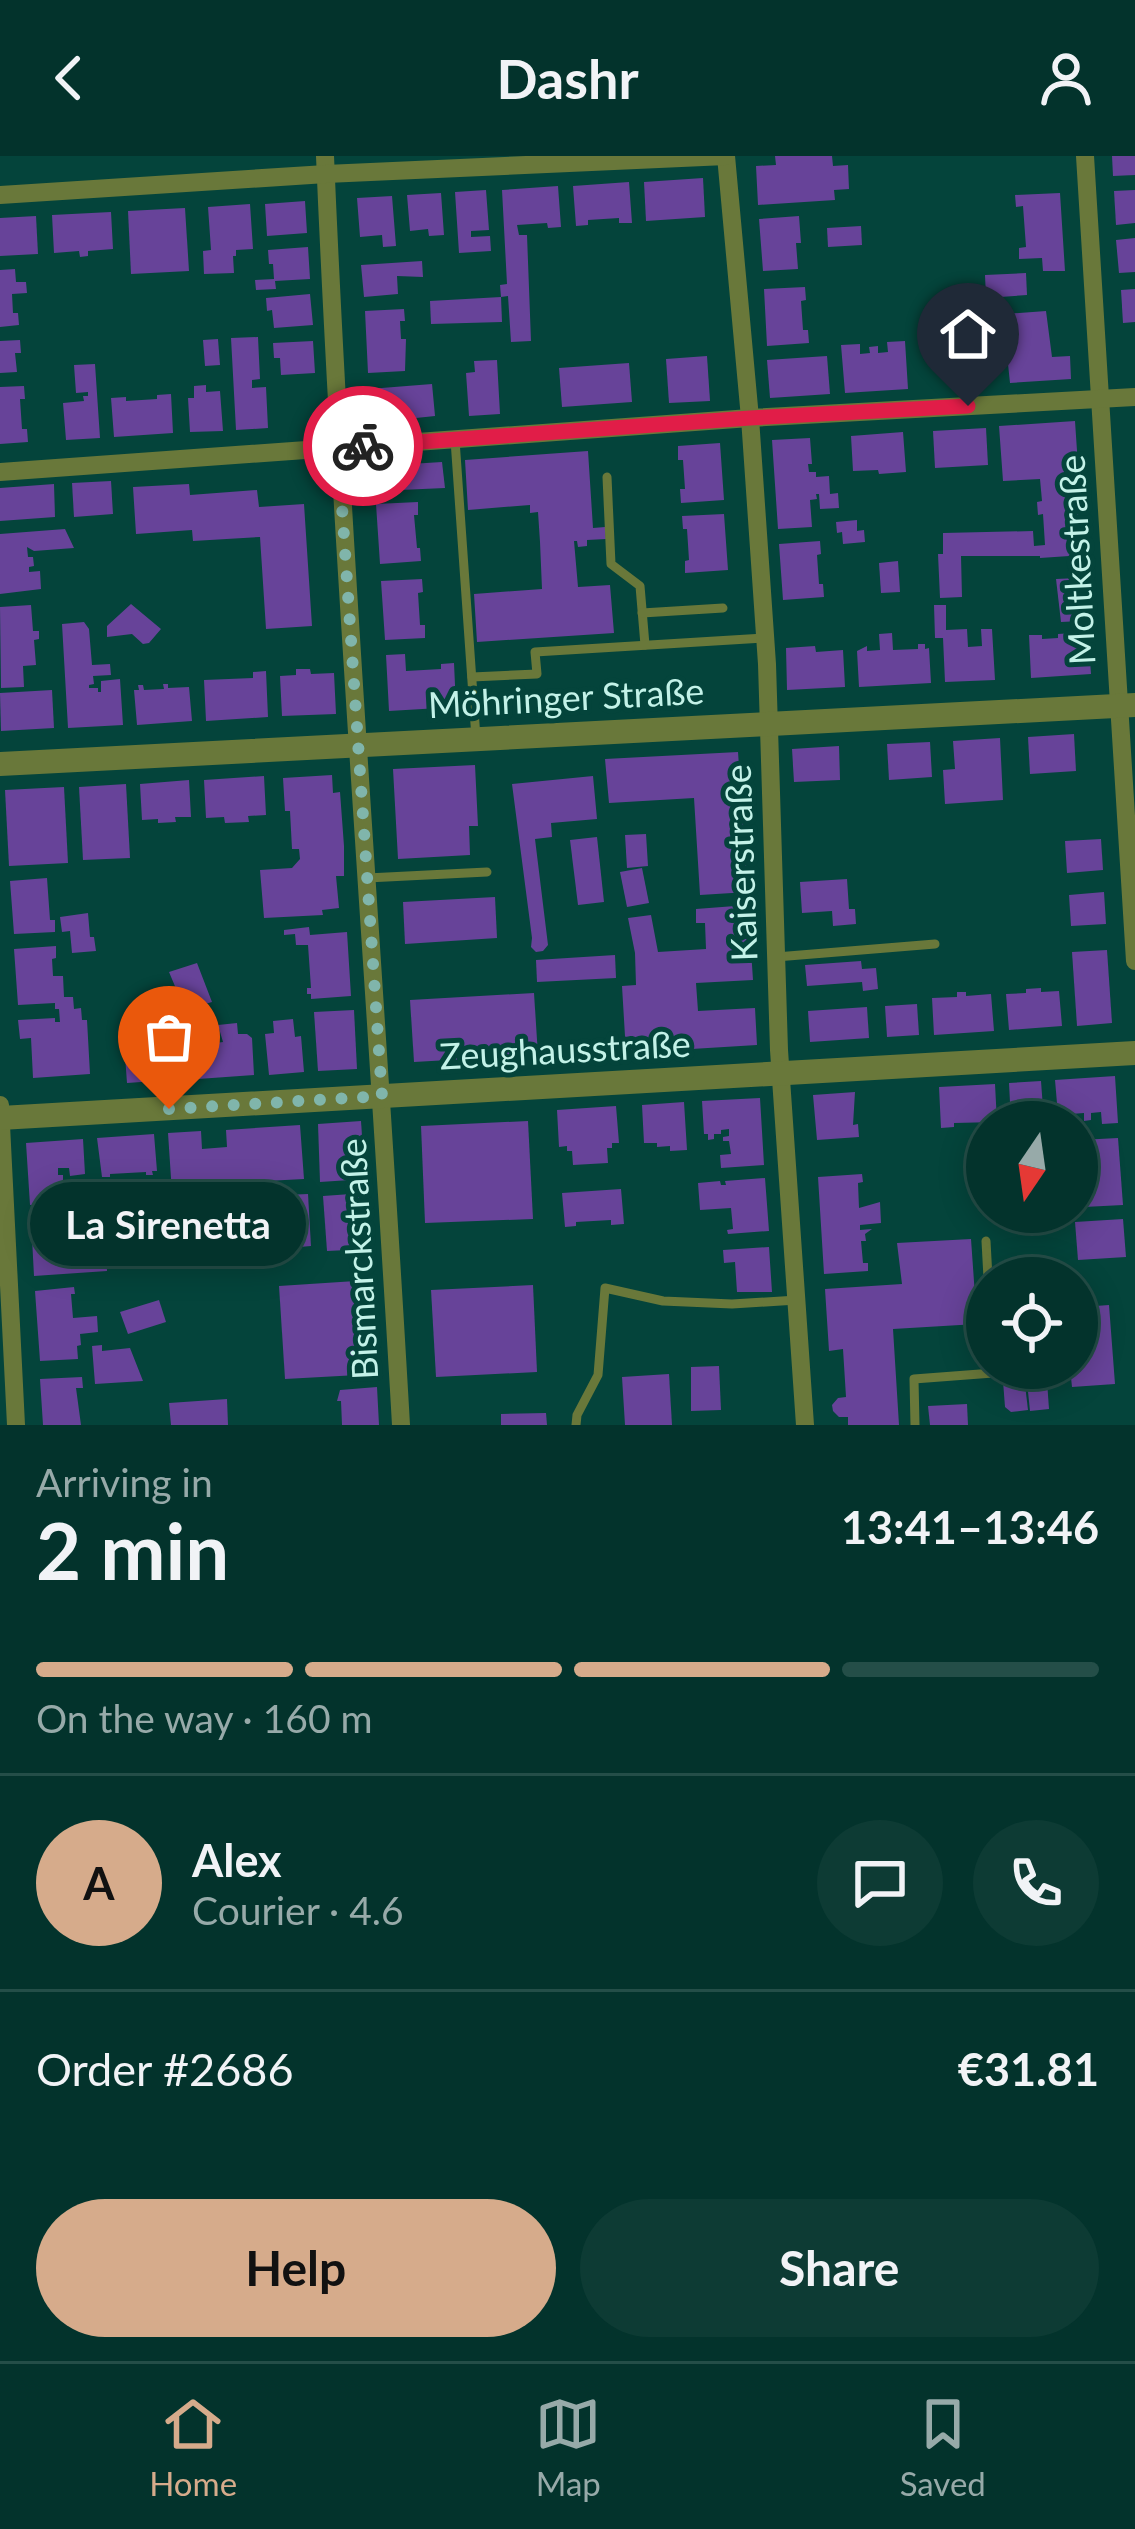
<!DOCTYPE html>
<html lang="en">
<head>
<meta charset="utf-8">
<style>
  body { margin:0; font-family:Lato,sans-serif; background:#0d3b34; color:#f1f3f6; height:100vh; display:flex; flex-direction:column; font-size:45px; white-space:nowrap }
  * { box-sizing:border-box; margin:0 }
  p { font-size:39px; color:#97aaa9 }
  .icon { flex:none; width:66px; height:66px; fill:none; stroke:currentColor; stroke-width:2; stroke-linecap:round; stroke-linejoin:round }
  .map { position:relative; height:1269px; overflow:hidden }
  .side { display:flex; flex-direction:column; background:#03332c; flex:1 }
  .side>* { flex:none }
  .needle { width:78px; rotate:193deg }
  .fabs { position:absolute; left:966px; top:945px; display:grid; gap:24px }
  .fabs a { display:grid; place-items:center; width:132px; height:132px; border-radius:50%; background:#03332c; box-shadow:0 6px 30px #0003,0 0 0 3px #244e48; font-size:60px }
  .pin { position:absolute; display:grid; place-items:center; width:102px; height:102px; color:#fff; margin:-123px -51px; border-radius:50% 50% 50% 0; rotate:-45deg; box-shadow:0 0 12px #0007 }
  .pin .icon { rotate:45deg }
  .courier { position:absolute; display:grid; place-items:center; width:120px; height:120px; margin:-60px; border:9px solid #e11d48; border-radius:50%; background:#fff; color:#222; box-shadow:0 3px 15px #0007 }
  .bubble { position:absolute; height:84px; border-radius:42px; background:#03332c; box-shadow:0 6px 30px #0003,0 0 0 3px #244e48; font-size:39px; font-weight:700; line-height:84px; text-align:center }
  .overview em { font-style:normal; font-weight:700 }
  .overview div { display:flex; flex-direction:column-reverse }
  .overview { display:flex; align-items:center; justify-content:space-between; height:204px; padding:0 36px }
  h1 { font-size:78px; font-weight:700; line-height:90px }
  .bar { display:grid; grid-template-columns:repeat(4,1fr); gap:18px 12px; align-content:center; height:144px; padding:0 36px }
  .bar i { height:15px; border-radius:9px; background:#244e48 }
  .bar .active { background:#d6ab8b }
  .bar p { grid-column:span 4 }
  .line { display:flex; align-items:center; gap:30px; padding:0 36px; border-top:3px solid #244e48 }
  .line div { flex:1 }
  .round { display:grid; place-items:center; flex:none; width:126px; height:126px; border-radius:63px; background:#0d3b34 }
  .action { display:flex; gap:24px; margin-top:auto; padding:24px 36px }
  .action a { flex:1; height:138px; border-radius:72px; background:#d6ab8b; color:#111; font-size:48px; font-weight:700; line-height:138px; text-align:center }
  .action a+a { background:#0d3b34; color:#f1f3f6 }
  header { display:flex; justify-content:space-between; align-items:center; height:156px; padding:0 36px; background:#03332c; font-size:54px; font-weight:700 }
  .dock { display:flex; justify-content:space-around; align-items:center; height:168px; border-top:3px solid #244e48; background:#03332c; font-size:33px; color:#97aaa9 }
  .dock a { display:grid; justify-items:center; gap:6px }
  .dock .active { color:#d6ab8b }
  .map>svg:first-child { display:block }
  .building { fill:#674399 }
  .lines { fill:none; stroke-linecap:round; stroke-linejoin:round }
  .service { stroke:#69783a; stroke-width:9 }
  .minor { stroke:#69783a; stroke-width:18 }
  .tertiary { stroke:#69783a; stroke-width:24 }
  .done { stroke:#80b5ab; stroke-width:12; stroke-dasharray:0 21.6 }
  .route { stroke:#e11d48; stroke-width:15 }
  .labels { text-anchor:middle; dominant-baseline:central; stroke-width:10; stroke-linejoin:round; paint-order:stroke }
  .street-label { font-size:36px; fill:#c3f2e8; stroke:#04443b }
</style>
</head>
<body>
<header><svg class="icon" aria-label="back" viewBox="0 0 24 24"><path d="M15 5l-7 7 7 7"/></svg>Dashr<svg class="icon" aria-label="person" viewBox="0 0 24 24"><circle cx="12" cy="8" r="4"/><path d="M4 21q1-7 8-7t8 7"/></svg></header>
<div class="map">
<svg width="1135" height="1269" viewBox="0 0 1135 1269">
  <rect width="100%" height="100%" fill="#04443b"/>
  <!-- building -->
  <g class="building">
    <path d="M775 0H832L833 10 848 9 849 33 834 34 835 44 758 49 756 10 776 9Z"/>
    <path d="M1112 0H1135V19L1113 20Z"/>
    <path d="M703 22 705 61 646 65 644 26Z"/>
    <path d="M629 26 632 67H619V62L588 64V69L576 70 573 30Z"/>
    <path d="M558 30 561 71 548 72 547 67 517 69 519 79H527L531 185 511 186 508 140 501 141 500 129 507 128 502 34Z"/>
    <path d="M486 34 489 74 471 75V81L490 80 491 95 459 97 455 36Z"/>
    <path d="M1135 34V67L1116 69 1114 35Z"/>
    <path d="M441 37 444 79 429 80 428 73 410 75 407 39Z"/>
    <path d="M1060 37 1065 115H1043L1042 102 1019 103V92L1026 91 1023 50 1016 51 1015 39Z"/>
    <path d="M392 40 396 90 383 91 382 79 360 81 357 42Z"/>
    <path d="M305 45 307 77 267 80 265 48Z"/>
    <path d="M250 48 253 93 236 94V100H233L234 117 204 118 203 95 211 94 208 51Z"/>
    <path d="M185 52 189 115 131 118 128 55Z"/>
    <path d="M111 56 113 93 88 95V100L80 101 79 95 54 97 52 59Z"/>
    <path d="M36 60 38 98 0 100V62Z"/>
    <path d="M799 60 801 87H796L798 113 763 115 759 63Z"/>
    <path d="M861 70 862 89 828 91 827 72Z"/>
    <path d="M1135 82V116L1119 117 1116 84Z"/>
    <path d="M308 91 310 123 275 125 276 133 256 134 255 124 274 123 273 108H269L268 94Z"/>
    <path d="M422 105 423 121 397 120 398 138 364 141 361 109Z"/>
    <path d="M15 113 16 126H26L27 137 12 138 13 157H18L19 169 0 171V114Z"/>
    <path d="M1026 117 1027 139 986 142 985 119Z"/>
    <path d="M805 131 806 144 801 145 803 174H808L809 187 767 190 764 133Z"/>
    <path d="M1135 133V166L1123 167 1121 134Z"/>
    <path d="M310 138 313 169 274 172 272 154 267 155 266 142Z"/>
    <path d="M501 141 502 166 431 168 430 145Z"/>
    <path d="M404 153 405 165H400L401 183H406L405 215 368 217 365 155Z"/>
    <path d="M1046 155 1052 201 1070 200 1071 223 1010 227 1008 208 951 212 948 173 1006 170 1005 158Z"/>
    <path d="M258 181 260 223 252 224V232L266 231 268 272 236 274 231 182Z"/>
    <path d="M218 183 220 209 205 210 203 184Z"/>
    <path d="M20 184 21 197H15L17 216 0 217V185Z"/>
    <path d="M313 185 315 217 281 219 280 202H274L273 187Z"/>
    <path d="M905 185 908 233 845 237 841 189 860 188V198L870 197 869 191 878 190V197L888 196 887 186Z"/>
    <path d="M707 200 710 245 669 247 666 203Z"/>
    <path d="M827 200 830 238 770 242 767 204Z"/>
    <path d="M497 204 500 258 469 260 466 217 475 216 474 205Z"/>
    <path d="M629 207 632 246 562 251 559 212Z"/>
    <path d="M95 208 100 282 66 284 63 247 84 245 83 240H88V236L76 237 74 209Z"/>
    <path d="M432 228 435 260 378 266 372 264 369 233Z"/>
    <path d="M206 229V236L220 235 223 275 190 276 188 242H194V230Z"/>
    <path d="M24 230 25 243H20L22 273H27L28 286 0 288V231Z"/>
    <path d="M171 238 173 277 114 281 111 242 126 241V245L157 243V239Z"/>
    <path d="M1075 265 1084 399 1040 402V400H961L962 441 940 442 938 398H943V377L1033 375 1034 390 1045 389 1043 358 1038 359 1037 346 1042 345 1040 323 1003 325 999 270Z"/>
    <path d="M986 272 988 309 935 312 933 275Z"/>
    <path d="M903 276 906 316 879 318 878 314 853 315 851 280Z"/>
    <path d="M810 282 812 308H808L809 316H816V321L829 320 830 338 838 337 839 352 820 353 819 338H816L817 343 810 344 812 371 778 373 772 284Z"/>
    <path d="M720 287 724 344 681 347 680 333H685L683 304H678V290Z"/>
    <path d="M588 295 593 372 605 371 606 383 587 384V390L578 391 577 385H574L578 431 610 429 614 477 477 486 474 438 542 433 540 386 538 356 530 357V349L468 354 465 304Z"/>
    <path d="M442 306 445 332 378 335V310Z"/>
    <path d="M111 325 113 358 74 361 72 327Z"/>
    <path d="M54 328 55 361 0 365V332Z"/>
    <path d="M189 328 190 339 257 334 259 351 304 348 312 470 266 473 260 381 193 385 192 374 136 378 133 331Z"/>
    <path d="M418 346V359H414L417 392H420L421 405 380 408 376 348Z"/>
    <path d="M724 358 728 414 685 417V405L689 404 687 373H683L682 360Z"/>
    <path d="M857 364V375L864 374 865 386 843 388 842 376 837 377 836 366Z"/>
    <path d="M65 373 74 392 34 395 27 391 28 401H33L34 410 29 411V416L40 415 41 433 0 438V378Z"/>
    <path d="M820 385 821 398 817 399 819 428H823L824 441 783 444 779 388Z"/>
    <path d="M898 405 900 436 881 437 879 407Z"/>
    <path d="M1078 422 1081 465 1061 466 1056 423Z"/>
    <path d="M422 423 423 436 418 437 420 469H425V482L385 484 381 425Z"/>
    <path d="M131 448 161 473 149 487 143 488 132 478 107 481V470Z"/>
    <path d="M31 449 33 475H39V483L34 484 36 509 23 510 24 531 1 532 0 451Z"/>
    <path d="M934 449H946V474L967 473 968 491 982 490 981 473H992L995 524 945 526 943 482H935Z"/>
    <path d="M84 466 89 473 92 509 110 508 111 519 93 520 94 528 89 529V532H98V536H101V525L120 523 123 569 68 572 62 468Z"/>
    <path d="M1088 476 1091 518 1031 522 1029 479H1042V483L1058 482V478Z"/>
    <path d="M892 477 893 494 918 493V488H925V493L929 492 931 527 859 531 857 495 867 490V495L880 494 879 478Z"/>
    <path d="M815 490 816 496 843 494 845 531 787 534 786 492Z"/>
    <path d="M405 498 406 515 441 513V508L454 507 456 551 389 555 386 499Z"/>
    <path d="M296 513H310L311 518 334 517 336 558 282 560 280 520 296 519Z"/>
    <path d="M266 515 268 561 206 565 204 524 253 522V516Z"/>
    <path d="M163 528H168V532L189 531 192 565 137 569 134 534H139L138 529H143L144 534 164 533Z"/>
    <path d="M52 534 54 572 1 575 0 537Z"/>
    <path d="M1074 578 1076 615 1030 618 1028 581Z"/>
    <path d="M1000 582 1003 644 945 648 943 614 955 613 953 585Z"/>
    <path d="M930 586 932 621 889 624 887 588Z"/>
    <path d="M839 590 840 624 794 626 792 593Z"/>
    <path d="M738 596 748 736 700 739 694 642 609 647 605 603Z"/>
    <path d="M475 609 478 670H469L470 699 398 703 393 613Z"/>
    <path d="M332 619 333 637 340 636 344 690V720H336L339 752 322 754 323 759 264 762 260 714 292 712 300 703 299 693H292L290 655H285L283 622Z"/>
    <path d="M264 620 266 659 248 660 249 666 225 667 224 661 206 662 204 624Z"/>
    <path d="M593 620 597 663 551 667 552 681 535 683 548 789 543 795 536 796 531 791 532 782 512 628Z"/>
    <path d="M189 624 191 661H175L176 666 158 667V663L142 664 140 628Z"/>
    <path d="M126 628 130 702 83 704 79 631Z"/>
    <path d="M64 631 68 707 9 710 5 634Z"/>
    <path d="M646 678 648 710 627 712 625 679Z"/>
    <path d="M597 681 604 746 578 749 570 684Z"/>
    <path d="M1101 683 1103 714 1067 717 1065 685Z"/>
    <path d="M642 712 649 747 627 751 620 716Z"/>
    <path d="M47 722 50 764H55V776L14 778 10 725Z"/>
    <path d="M847 723 849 753H855L856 768 833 770 832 755 802 757 800 726Z"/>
    <path d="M1104 736 1106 768 1071 770 1069 739Z"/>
    <path d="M495 741 497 782 405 788 403 746Z"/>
    <path d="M748 749 753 824 696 827 698 855 755 852 757 889 626 897 622 830 636 829 635 797 628 762 651 759 658 796 706 793 705 767H696V753Z"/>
    <path d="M88 757 90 781H94L96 795 72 797 70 775 62 776 60 761Z"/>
    <path d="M309 771 310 779 347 776 351 840 311 843V838H307V832H311L308 789H296L295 778 284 779V774Z"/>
    <path d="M56 790V802L52 803 53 820H63L64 841H73L74 853 81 852 82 864H87L90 918 33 922 31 882 20 883 18 864 55 862V866H60L59 853H55V847L18 849 14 793Z"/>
    <path d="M1107 794 1112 867 1077 870 1072 796Z"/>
    <path d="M615 799 616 822 537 826 536 804Z"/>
    <path d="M861 805 862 813 876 812 878 833 863 835 862 826 807 830 805 809Z"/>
    <path d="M197 807 212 846 185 854 188 875H177L176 855 185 854 169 816Z"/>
    <path d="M1041 832V836L1059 835 1062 870 1009 874 1006 838 1026 837V833Z"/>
    <path d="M957 836H966V840L991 838 994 875 934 879 932 842 957 841Z"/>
    <path d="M534 837 538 899 414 906 410 844Z"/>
    <path d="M917 848 919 879 887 881 885 850Z"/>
    <path d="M867 851 869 882 810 886 808 855Z"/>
    <path d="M354 854 357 913 318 915 314 856Z"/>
    <path d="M293 863 295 881 301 880 304 916 269 919 265 878 274 877 273 865Z"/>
    <path d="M237 867 238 878H247L252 882 254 919 198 923 195 882 208 881V888L223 886 218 869Z"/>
    <path d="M168 883H181L184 923 127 927 124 886 138 885V892L168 890Z"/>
    <path d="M1115 920 1118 967 1102 968 1101 956 1091 957V964L1084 965V957L1058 959 1055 924Z"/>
    <path d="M1041 925 1044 966H1025V963L1011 966 1009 927Z"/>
    <path d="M995 928 997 966 954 967V971L941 972 939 931Z"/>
    <path d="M855 936 853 969 858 968 859 981 817 984 813 939Z"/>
    <path d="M760 942 764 1009 721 1012 720 999 731 998 729 985H723V981L729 980V973L721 974V978H714V983L708 984V978H704L702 945Z"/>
    <path d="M684 946 687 994 670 995V990L657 991V987H644L642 949Z"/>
    <path d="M616 950 619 987H612V992H607L608 1007 573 1009 572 995H567V990L559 991 557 954Z"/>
    <path d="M361 965 365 1023 320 1026 318 968Z"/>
    <path d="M528 965 533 1063 425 1067 421 970Z"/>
    <path d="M300 969 304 1023 266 1025 268 1052 231 1054 230 1025 205 1026 209 1087H206V1096L196 1097 195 1088H192V1096L176 1097 168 977 201 975 202 993 227 991 226 974Z"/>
    <path d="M154 978 157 1015H152L153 1019H146V1016L110 1018V1021H102L97 982Z"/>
    <path d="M1118 982 1123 1049 1084 1051 1080 984Z"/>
    <path d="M83 983 85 1018 70 1020 69 1012H58V1019H63V1029L73 1028 89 1045 30 1049 26 987Z"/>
    <path d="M862 1018 863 1026 858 1027 859 1052 880 1046 881 1067 860 1069V1074L872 1073 865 1078 866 1085H861L863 1107H868V1115L824 1118 818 1021Z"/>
    <path d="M765 1022 769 1075 728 1078 727 1074 733 1073 731 1052 700 1054 698 1027 720 1025 721 1029H726L725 1025Z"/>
    <path d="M621 1033 624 1068 611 1069V1064L576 1066V1070L565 1071 562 1037Z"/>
    <path d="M365 1037 369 1093 327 1095 323 1040Z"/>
    <path d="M308 1038 311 1090 288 1092 285 1039Z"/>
    <path d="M70 1061 74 1072H70L71 1091H75V1097L106 1095 107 1115 34 1120 31 1063Z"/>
    <path d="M1123 1063 1126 1101 1078 1104 1075 1066Z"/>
    <path d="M971 1083 977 1168 893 1173 899 1269H848V1261H839L833 1255 832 1249 838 1242 846 1241 843 1193 829 1195 825 1133 902 1128 897 1087Z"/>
    <path d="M769 1091 772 1136H737L735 1106 724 1107 723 1094Z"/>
    <path d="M371 1124 376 1218 285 1223 279 1130Z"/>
    <path d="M533 1129 537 1216 436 1221 431 1134Z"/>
    <path d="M74 1131 75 1138H71L73 1162 97 1160 98 1176 80 1178 81 1189 77 1190 78 1203 40 1205 35 1135Z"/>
    <path d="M159 1144 166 1166 128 1178 120 1156Z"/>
    <path d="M1082 1148V1151L1109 1149 1115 1228 1072 1231 1070 1212H1077V1149Z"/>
    <path d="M102 1189V1195L130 1192 143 1225 95 1228 92 1190Z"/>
    <path d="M719 1210 721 1254 691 1255V1211Z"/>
    <path d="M1002 1212H1023L1028 1254 1011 1256 1005 1251Z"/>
    <path d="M669 1218 672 1269H625L622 1221Z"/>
    <path d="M82 1221 83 1232H76L81 1269H43L40 1223Z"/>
    <path d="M1047 1225 1049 1253 1030 1255 1027 1226Z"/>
    <path d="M377 1231 379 1269H342L341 1245H337L340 1234Z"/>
    <path d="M227 1243 228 1269H171L169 1247Z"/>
    <path d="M967 1248 968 1269H930L928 1250Z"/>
    <path d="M546 1257 547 1269H501V1258Z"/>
  </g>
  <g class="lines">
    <!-- service -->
    <g class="service">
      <path d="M455 284 476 582"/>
      <path d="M607 321 611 408 640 430 645 489"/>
      <path d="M642 457 723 452"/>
      <path d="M472 521 537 518 535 496 765 482"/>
      <path d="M367 722 487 716"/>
      <path d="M776 801 935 788"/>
      <path d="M986 1085 988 1122"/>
      <path d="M576 1269 577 1259 598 1219 605 1132 663 1145 732 1148 797 1144"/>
      <path d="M915 1269 914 1223 993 1217V1212"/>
    </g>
    <!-- minor -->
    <g class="minor">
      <path d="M325 0C343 424 377 846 401 1269"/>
      <path d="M726 0 750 262 767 508 779 894 805 1269"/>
      <path d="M1085 0 1135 805"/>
      <path d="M0 39 326 18 726 0"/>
      <path d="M0 316 750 262 1135 241"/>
      <path d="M0 949 16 1269"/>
    </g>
    <!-- tertiary -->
    <g class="tertiary">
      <path d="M0 608 1135 549"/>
      <path d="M0 962 1135 897"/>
    </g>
  </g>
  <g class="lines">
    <!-- done -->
    <path class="done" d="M169 953 382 940 338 292 363 290"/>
    <!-- route -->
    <path class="route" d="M363 290 750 262 968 250"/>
  </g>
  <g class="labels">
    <!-- street labels -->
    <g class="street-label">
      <text transform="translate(1076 404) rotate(-93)">Moltkestraße</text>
      <text transform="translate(566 541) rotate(-3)">Möhringer Straße</text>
      <text transform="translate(740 707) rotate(-92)">Kaiserstraße</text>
      <text transform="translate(565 893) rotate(-3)">Zeughausstraße</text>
      <text transform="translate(358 1103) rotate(-93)">Bismarckstraße</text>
    </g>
  </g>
</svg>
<div class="fabs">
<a><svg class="needle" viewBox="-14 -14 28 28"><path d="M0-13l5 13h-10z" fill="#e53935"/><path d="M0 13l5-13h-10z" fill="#97aaa9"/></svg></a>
<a><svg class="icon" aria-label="locate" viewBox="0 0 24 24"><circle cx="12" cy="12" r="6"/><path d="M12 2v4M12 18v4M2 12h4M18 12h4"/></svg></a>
</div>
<div class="pin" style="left:169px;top:953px;background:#ea580c"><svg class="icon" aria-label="bag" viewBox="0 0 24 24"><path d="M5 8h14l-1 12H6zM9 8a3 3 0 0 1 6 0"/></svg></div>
<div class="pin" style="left:968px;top:250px;background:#1f2937"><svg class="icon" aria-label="home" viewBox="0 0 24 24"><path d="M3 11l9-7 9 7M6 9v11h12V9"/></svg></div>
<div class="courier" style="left:363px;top:290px"><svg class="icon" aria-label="bike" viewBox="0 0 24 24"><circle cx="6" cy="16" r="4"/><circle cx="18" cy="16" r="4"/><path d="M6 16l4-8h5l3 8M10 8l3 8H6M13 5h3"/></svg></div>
<div class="bubble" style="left:30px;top:1026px;width:276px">La Sirenetta</div>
</div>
<section class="side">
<div class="overview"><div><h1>2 min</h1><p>Arriving in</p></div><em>13:41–13:46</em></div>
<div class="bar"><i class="active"></i><i class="active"></i><i class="active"></i><i></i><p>On the way · 160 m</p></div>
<div class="line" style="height:216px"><b class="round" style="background:#d6ab8b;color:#111">A</b><div><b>Alex</b><p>Courier · 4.6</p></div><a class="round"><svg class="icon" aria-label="chat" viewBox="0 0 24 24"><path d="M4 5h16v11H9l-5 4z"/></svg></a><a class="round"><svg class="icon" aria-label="phone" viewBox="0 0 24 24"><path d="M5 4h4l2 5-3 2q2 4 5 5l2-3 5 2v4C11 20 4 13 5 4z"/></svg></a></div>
<div class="line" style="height:156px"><div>Order #2686</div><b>€31.81</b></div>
<div class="action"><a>Help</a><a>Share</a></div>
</section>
<nav class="dock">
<a class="active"><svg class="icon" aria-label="home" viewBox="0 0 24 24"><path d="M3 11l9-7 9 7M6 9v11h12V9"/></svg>Home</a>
<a><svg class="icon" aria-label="map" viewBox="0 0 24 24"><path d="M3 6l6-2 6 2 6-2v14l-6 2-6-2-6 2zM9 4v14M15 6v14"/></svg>Map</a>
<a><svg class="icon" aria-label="saved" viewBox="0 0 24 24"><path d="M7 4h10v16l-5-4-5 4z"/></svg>Saved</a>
</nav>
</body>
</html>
